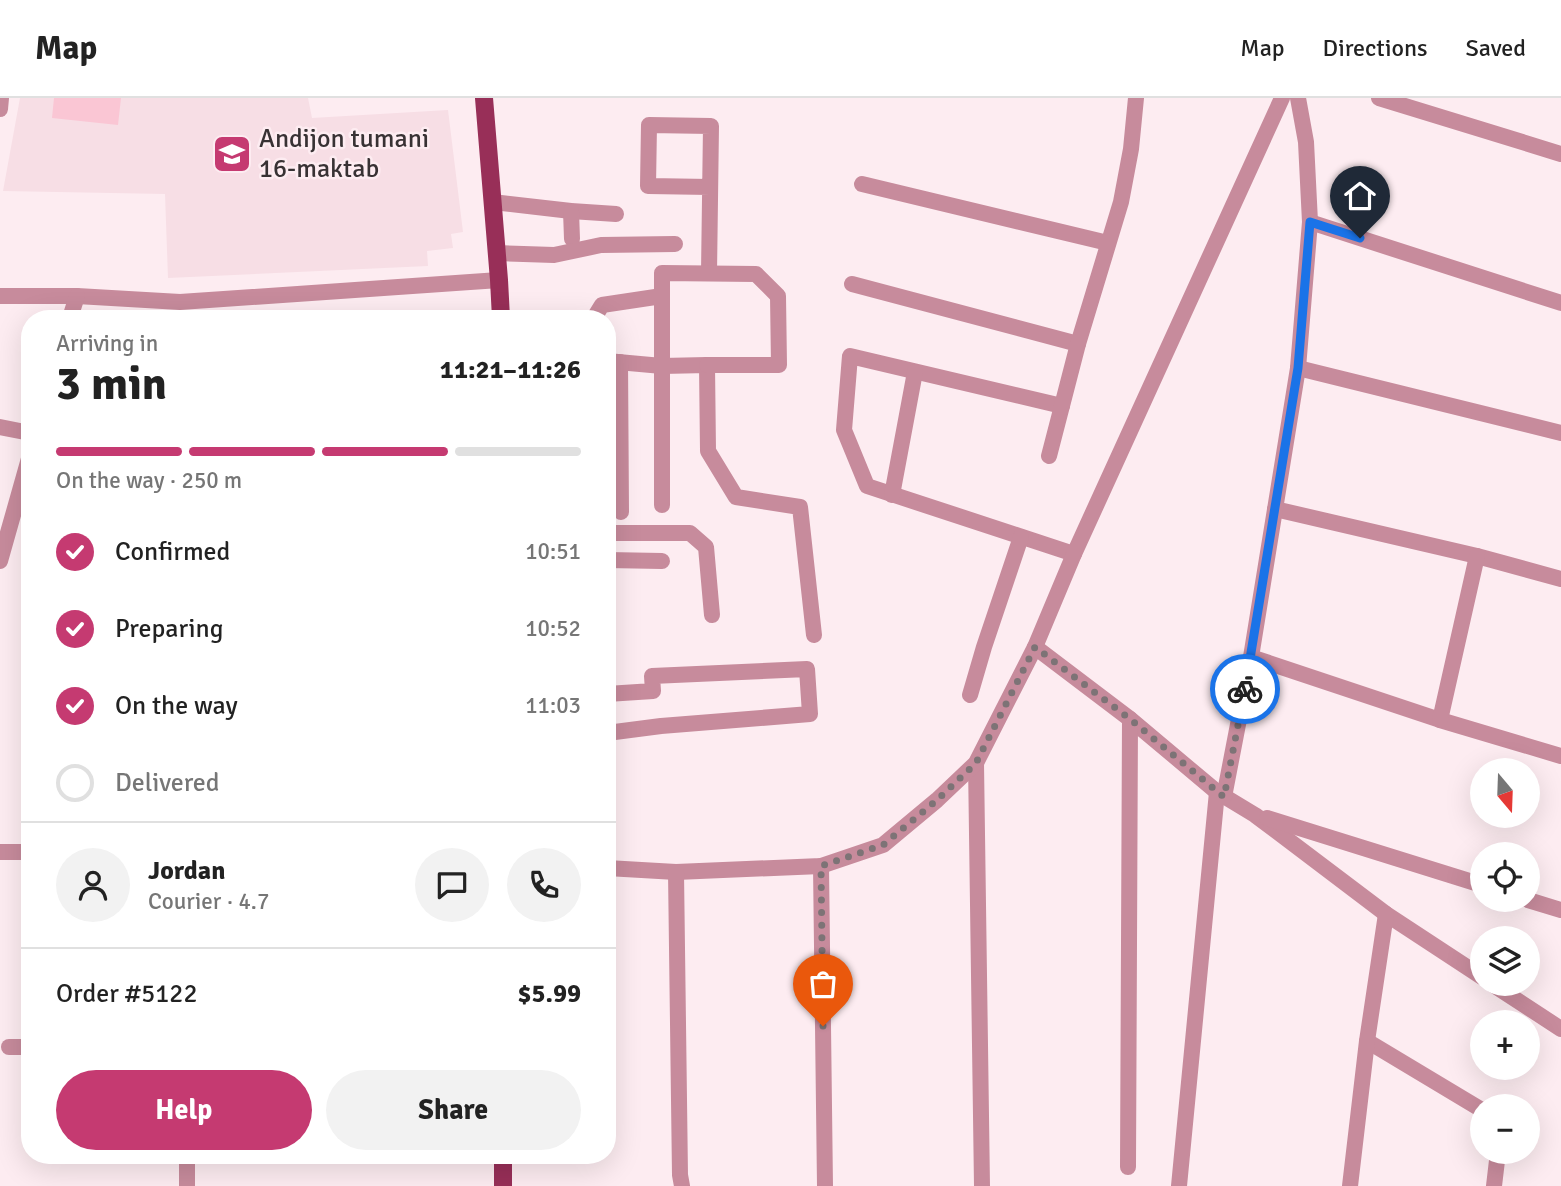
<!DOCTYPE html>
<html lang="en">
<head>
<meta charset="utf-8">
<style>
  body { margin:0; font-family:Signika,sans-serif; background:#f2f2f2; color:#222; height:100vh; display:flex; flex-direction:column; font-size:26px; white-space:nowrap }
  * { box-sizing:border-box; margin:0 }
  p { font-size:23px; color:#767676 }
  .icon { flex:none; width:38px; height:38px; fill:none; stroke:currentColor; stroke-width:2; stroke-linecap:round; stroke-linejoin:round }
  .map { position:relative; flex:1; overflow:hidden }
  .details { position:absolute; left:21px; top:212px; width:595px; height:854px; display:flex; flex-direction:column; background:#fff; border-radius:28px; box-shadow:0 7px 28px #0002 }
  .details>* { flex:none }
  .needle { width:46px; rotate:161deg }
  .fabs { position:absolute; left:1470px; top:660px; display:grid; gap:14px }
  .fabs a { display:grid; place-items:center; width:70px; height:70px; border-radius:50%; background:#fff; box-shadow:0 7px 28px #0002; font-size:35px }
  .pin { position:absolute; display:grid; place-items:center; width:60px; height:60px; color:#fff; margin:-72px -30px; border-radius:50% 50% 50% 0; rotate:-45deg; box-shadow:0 0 7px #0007 }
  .pin .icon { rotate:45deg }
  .courier { position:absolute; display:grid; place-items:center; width:70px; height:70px; margin:-35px; border:5px solid #1a73e8; border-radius:50%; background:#fff; color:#222; box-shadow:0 2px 9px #0007 }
  .headline em { font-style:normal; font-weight:800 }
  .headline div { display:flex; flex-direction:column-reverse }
  .headline { display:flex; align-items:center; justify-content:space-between; height:119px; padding:0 35px }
  h1 { font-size:46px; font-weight:800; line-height:52px }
  .bar { display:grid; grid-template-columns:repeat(4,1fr); gap:10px 7px; align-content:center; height:84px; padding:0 35px }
  .bar i { height:9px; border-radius:5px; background:#e0e0e0 }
  .bar .active { background:#c53a71 }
  .bar p { grid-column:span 4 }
  .line { display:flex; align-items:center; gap:18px; padding:0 35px; border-top:2px solid #e0e0e0 }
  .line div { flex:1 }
  .round { display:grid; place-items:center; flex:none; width:74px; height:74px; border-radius:37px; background:#f2f2f2 }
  ol { padding:0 35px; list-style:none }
  li { display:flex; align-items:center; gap:21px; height:77px }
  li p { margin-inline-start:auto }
  li .icon { padding:7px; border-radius:50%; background:#c53a71; color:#fff; stroke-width:4 }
  li:last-child { color:#767676 }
  li i { width:38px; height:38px; border:4px solid #e0e0e0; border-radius:50% }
  .primary-button { display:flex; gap:14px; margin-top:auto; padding:14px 35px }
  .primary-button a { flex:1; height:80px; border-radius:42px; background:#c53a71; color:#fff; font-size:28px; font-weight:800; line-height:80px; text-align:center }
  .primary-button a+a { background:#f2f2f2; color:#222 }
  header { display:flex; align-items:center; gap:42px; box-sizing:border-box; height:98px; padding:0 35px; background:#fff; border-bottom:2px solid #e0e0e0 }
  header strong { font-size:33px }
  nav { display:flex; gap:38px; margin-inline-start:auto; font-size:24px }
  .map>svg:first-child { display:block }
  .built { fill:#f7dee5 }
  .green { fill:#fac6d4 }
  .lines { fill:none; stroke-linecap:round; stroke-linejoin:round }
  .minor { stroke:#c78b9c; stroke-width:16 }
  .major { stroke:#982f58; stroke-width:18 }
  .done { stroke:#7d7376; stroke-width:7; stroke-dasharray:0 12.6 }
  .route { stroke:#1a73e8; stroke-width:9 }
  .labels { text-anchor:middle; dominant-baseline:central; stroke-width:5; stroke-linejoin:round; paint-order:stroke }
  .poi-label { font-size:26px; fill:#383234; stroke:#fdecf1; text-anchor:start }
</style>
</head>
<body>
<header>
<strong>Map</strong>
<nav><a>Map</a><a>Directions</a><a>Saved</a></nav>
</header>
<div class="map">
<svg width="1561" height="1088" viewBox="0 0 1561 1088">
  <rect width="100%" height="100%" fill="#fdecf1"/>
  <!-- built -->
  <path class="built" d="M20 0H308L312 20 448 12 463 134 451 136 453 150 427 153 428 168 168 180 165 96 3 93Z"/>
  <!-- green -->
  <path class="green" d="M54 0H121L118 27 52 20Z"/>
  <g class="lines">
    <!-- minor -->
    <g class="minor">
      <path d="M1379 0 1561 56"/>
      <path d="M0 11 1 0"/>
      <path d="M862 86 1108 145"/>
      <path d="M493 104 571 113 616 116"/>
      <path d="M571 113 572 141"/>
      <path d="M1310 124 1561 205"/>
      <path d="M497 155 554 157 601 147 675 146"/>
      <path d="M709 175 711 28 649 27 648 88 710 89"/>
      <path d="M852 186 1078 246"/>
      <path d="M0 198H77L180 204 499 182"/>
      <path d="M70 220 77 198"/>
      <path d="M594 220 602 207 662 198"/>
      <path d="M607 263 662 268 707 267 708 353 736 399 800 409 814 537"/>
      <path d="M620 264 621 414"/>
      <path d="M1298 270 1561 335"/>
      <path d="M1062 308 850 258 844 332 867 388 1074 456"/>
      <path d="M0 329 30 335"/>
      <path d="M1049 358 1078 246 1121 104 1131 51 1136 0"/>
      <path d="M892 397 915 274"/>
      <path d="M662 407V175L756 176 778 198 779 267H707"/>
      <path d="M1275 411 1477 458 1561 481"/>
      <path d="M607 435H690L706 449 712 517"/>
      <path d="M607 462 662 463"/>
      <path d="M0 463 30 357"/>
      <path d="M1035 549 1130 621 1217 694 1255 717 1386 816 1482 879"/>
      <path d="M1251 559 1440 622 1561 658"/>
      <path d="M607 596 653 593 652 578 807 571 810 616 661 628 607 635"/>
      <path d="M970 597 984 549 1021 439"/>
      <path d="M1440 622 1477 458"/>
      <path d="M976 665 982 1088"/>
      <path d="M1224 699 1251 559 1298 270 1310 124 1306 44 1298 0"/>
      <path d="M1267 720 1482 787"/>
      <path d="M0 754H30"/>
      <path d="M821 768 825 1088"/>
      <path d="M607 770 676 774 821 768 883 747 937 702 976 665 1035 549 1074 456 1282 0"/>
      <path d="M676 774 680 1077 682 1088"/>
      <path d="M1528 802 1561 812"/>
      <path d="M1492 886 1561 931"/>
      <path d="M1367 943 1482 1012"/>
      <path d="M9 949H30"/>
      <path d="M187 1057V1088"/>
      <path d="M1128 1069 1130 621"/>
      <path d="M1179 1088 1217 694"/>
      <path d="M1350 1088 1367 943 1386 816"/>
      <path d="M1494 1088 1498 1054"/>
    </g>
    <!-- major -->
    <g class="major">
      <path d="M484 0 499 182 501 220"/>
      <path d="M503 1057V1088"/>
    </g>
  </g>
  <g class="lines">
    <!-- done -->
    <path class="done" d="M823 928 821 768 883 747 937 702 976 665 1035 549 1130 621 1224 699 1245 591"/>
    <!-- route -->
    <path class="route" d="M1245 591 1298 270 1310 124 1360 140"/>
  </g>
  <!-- icons -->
  <defs>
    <symbol id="school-square" viewBox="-11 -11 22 22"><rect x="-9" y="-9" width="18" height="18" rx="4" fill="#c53a71" stroke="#fdecf1"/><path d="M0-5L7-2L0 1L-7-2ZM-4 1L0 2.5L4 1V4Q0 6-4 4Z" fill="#fff"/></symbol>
  </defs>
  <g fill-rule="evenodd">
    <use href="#school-square" x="210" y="34" width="44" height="44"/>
  </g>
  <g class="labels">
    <!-- poi labels -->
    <g class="poi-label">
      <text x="259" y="41">Andijon tumani<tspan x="259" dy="30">16-maktab</tspan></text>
    </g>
  </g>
</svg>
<div class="fabs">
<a><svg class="needle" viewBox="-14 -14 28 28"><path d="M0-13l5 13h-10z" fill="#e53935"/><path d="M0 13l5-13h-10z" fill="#767676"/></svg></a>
<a><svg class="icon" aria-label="locate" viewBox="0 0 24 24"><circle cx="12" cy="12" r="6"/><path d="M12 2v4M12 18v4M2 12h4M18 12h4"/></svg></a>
<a><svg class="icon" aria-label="layers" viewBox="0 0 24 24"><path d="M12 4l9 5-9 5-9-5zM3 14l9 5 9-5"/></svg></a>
<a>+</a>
<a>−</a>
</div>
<div class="pin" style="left:823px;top:928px;background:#ea580c"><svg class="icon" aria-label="bag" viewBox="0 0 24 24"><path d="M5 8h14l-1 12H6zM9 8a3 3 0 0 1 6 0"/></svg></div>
<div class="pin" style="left:1360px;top:140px;background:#1f2937"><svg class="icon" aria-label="home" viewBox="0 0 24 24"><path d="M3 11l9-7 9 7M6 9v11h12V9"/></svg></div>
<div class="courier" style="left:1245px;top:591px"><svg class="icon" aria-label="bike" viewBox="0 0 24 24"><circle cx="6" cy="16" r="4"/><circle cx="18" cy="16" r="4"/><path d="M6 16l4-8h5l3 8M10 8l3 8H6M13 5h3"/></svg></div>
<section class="details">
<div class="headline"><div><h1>3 min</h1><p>Arriving in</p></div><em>11:21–11:26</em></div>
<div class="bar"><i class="active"></i><i class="active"></i><i class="active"></i><i></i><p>On the way · 250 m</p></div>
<ol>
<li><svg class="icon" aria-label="check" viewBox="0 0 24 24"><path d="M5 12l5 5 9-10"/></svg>Confirmed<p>10:51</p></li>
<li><svg class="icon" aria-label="check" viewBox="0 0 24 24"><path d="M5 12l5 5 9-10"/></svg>Preparing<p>10:52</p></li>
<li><svg class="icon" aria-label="check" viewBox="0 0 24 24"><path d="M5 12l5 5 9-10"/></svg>On the way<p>11:03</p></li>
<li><i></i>Delivered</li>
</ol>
<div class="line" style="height:126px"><a class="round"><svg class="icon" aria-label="person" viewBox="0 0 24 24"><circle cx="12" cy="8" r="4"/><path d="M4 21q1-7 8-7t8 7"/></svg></a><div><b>Jordan</b><p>Courier · 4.7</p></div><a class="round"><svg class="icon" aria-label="chat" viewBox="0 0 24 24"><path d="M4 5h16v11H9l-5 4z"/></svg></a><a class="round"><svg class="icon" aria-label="phone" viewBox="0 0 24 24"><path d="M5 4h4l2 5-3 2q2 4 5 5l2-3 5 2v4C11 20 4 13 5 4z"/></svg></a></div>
<div class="line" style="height:91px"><div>Order #5122</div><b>$5.99</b></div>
<div class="primary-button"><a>Help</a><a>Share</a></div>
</section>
</div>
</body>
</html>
